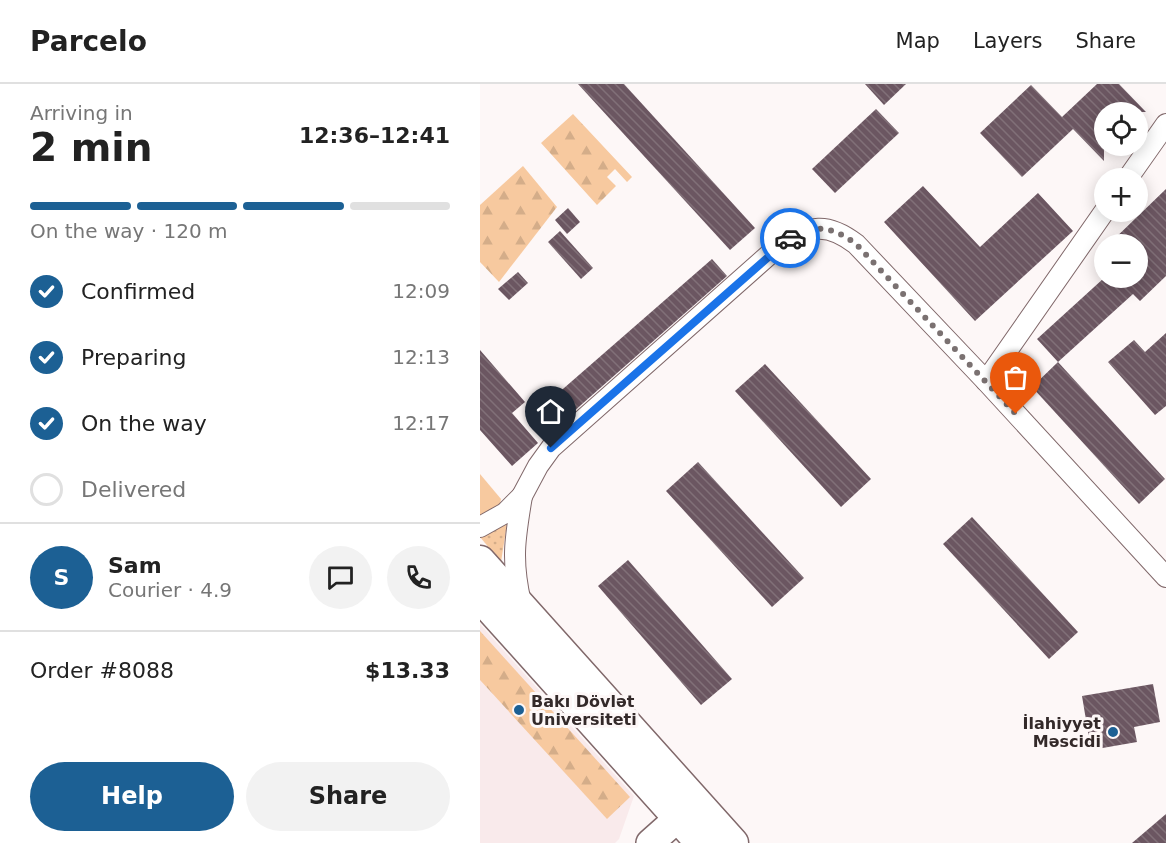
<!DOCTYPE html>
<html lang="en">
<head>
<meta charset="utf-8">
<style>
  body { margin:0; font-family:"DejaVu Sans",sans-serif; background:#f2f2f2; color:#222; height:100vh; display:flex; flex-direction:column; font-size:22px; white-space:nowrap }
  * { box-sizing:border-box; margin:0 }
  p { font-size:20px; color:#767676 }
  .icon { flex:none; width:33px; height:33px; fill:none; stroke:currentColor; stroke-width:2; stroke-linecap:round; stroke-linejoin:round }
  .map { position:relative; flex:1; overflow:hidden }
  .drawer { display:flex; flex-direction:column; background:#fff; width:480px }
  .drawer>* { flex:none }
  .tools { position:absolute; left:614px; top:18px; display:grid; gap:12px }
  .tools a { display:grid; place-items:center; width:54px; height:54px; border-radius:50%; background:#fff; box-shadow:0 3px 15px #0003; font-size:30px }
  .pin { position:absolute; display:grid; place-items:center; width:51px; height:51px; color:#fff; margin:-62px -26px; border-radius:50% 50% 50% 0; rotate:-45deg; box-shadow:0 0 6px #0007 }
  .pin .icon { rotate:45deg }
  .courier { position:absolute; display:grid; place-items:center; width:60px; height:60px; margin:-30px; border:4px solid #1a73e8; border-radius:50%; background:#fff; color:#222; box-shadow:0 2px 8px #0007 }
  .head em { font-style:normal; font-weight:700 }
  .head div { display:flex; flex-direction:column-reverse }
  .head { display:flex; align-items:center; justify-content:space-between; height:102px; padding:0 30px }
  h1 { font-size:39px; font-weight:700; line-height:45px }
  .bar { display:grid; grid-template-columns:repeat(4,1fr); gap:9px 6px; align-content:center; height:72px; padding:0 30px }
  .bar i { height:8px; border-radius:4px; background:#e0e0e0 }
  .bar .active { background:#1c6094 }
  .bar p { grid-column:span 4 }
  .line { display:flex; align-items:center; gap:15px; padding:0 30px; border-top:2px solid #e0e0e0 }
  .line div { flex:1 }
  .round { display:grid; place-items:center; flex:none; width:63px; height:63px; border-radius:32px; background:#f2f2f2 }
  ol { padding:0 30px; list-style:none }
  li { display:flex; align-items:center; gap:18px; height:66px }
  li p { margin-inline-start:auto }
  li .icon { padding:6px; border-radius:50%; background:#1c6094; color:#fff; stroke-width:4 }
  li:last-child { color:#767676 }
  li i { width:33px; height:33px; border:3px solid #e0e0e0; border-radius:50% }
  .button { display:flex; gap:12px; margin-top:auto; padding:12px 30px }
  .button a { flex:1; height:69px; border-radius:36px; background:#1c6094; color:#fff; font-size:24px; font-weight:700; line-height:69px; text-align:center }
  .button a+a { background:#f2f2f2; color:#222 }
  header { display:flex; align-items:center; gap:36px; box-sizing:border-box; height:84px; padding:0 30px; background:#fff; border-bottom:2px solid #e0e0e0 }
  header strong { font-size:28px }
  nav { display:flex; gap:33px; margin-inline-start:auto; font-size:21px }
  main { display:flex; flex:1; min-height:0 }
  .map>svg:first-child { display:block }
  .built { fill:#f9eaeb }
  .grass { fill:url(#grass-dots) }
  .forest { fill:url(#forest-firs) }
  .green { fill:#f7c99f }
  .building { fill:url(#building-back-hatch) }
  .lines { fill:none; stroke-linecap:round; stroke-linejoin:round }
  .street-casing { stroke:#80686a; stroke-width:22 }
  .secondary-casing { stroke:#80686a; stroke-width:30 }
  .primary-casing { stroke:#80686a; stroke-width:33 }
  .street { stroke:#fff; stroke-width:20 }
  .secondary { stroke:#fff; stroke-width:27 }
  .primary { stroke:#fff; stroke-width:30 }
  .done { stroke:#7a7171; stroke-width:6; stroke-dasharray:0 10.8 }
  .route { stroke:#1a73e8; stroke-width:8 }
  .poi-dot { fill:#1c6094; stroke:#fdf7f7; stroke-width:2 }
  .labels { text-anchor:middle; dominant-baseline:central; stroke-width:6; stroke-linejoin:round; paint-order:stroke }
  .poi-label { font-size:16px; font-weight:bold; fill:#332929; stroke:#fdf7f7; text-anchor:start }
</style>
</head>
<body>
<header>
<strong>Parcelo</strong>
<nav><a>Map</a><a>Layers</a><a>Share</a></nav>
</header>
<main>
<section class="drawer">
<div class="head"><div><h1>2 min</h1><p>Arriving in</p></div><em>12:36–12:41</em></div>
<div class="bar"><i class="active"></i><i class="active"></i><i class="active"></i><i></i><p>On the way · 120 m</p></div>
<ol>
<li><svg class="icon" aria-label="check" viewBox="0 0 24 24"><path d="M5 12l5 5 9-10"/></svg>Confirmed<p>12:09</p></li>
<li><svg class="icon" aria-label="check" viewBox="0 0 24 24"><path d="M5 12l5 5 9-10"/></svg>Preparing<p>12:13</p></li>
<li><svg class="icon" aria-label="check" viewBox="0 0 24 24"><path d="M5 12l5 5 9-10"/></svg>On the way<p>12:17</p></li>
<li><i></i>Delivered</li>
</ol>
<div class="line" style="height:108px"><b class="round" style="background:#1c6094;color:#fff">S</b><div><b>Sam</b><p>Courier · 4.9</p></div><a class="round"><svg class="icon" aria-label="chat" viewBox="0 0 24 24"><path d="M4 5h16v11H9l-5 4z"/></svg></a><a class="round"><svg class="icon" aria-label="phone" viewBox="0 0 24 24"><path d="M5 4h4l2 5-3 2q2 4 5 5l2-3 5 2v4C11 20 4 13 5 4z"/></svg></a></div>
<div class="line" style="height:78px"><div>Order #8088</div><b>$13.33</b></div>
<div class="button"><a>Help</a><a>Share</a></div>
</section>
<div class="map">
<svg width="686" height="759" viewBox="0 0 686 759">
  <defs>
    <pattern id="grass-dots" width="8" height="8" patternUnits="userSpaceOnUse" patternTransform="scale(1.5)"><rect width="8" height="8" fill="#f7c99f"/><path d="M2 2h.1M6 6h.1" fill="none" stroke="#d4ad89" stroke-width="1.8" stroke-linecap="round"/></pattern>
    <pattern id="forest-firs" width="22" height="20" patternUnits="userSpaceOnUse" patternTransform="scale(1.5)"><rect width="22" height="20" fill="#f7c99f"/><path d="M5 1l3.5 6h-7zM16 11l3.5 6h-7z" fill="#d4ad89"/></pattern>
    <pattern id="building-back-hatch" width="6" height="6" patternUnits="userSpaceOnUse" patternTransform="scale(1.5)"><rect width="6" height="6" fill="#6b5661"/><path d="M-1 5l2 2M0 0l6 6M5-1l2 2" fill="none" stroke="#817078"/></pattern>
  </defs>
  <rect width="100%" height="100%" fill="#fdf7f7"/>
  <!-- built -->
  <path class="built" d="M0 540 154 712 139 755 135 759H0Z"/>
  <!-- grass -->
  <path class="grass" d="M27 440 21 478 0 453Z"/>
  <!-- forest -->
  <g class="forest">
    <path d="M93 30 152 93 147 98 135 85 127 93 136 102 117 121 61 59Z"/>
    <path d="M43 82 77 123 19 198 0 178V121Z"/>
    <path d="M0 547 150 713 127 735 0 596Z"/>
  </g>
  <!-- green -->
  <path class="green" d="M0 390 21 415 19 424 0 435Z"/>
  <!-- building -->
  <g class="building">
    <path d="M98 0H144L275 144 250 166Z"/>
    <path d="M385 0H426L404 21Z"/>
    <path d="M617 0H639L666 28H624V77L593 45 542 93 500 49 551 1 582 33Z"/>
    <path d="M396 25 419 49 355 109 332 85Z"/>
    <path d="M443 102 500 163 558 109 593 147 495 237 404 138Z"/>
    <path d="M686 105V192L660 217 653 210 578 278 557 255 624 194H657V160H629Z"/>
    <path d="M88 124 100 138 87 150 75 136Z"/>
    <path d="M80 147 113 184 101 195 68 158Z"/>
    <path d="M232 175 247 192 84 336 68 318Z"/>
    <path d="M38 188 48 199 29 216 18 205Z"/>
    <path d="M686 249V322L675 331 628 278 654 256 665 268Z"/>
    <path d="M0 266 45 318 32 329 58 359 32 382 0 346Z"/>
    <path d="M578 278 685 395 659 420 552 303Z"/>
    <path d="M285 280 391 395 361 423 255 307Z"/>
    <path d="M218 378 324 494 292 523 186 407Z"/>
    <path d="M492 433 598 548 569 575 463 460Z"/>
    <path d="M148 476 252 595 221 621 118 502Z"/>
    <path d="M673 600 680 638 654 643 657 658 611 666 602 612Z"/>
    <path d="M686 730V759H652Z"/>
  </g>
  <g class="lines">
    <defs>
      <g id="street">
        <path d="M648 94 686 40"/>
        <path d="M506 297 624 128"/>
        <path d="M42 412 58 382 71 364 300 161C330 141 347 138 376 160L506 297 686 493"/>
        <path d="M0 443 25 429 42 412C35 454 31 476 41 519"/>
      </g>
      <path id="secondary" d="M170 759 215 719"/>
      <g id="primary">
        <path d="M0 477 253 759"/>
        <path d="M0 513 221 759"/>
      </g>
    </defs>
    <!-- street casing -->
    <use href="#street" class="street-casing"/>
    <!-- secondary casing -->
    <use href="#secondary" class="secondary-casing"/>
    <!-- primary casing -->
    <use href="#primary" class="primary-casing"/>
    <!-- street -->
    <use href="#street" class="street"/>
    <!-- secondary -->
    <use href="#secondary" class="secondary"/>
    <!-- primary -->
    <use href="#primary" class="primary"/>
  </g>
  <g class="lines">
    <!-- done -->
    <path class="done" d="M310 154C333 138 355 144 376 160L536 330"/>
    <!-- route -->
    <path class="route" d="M71 364 310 154"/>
  </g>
  <!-- markers -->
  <g class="poi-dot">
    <circle cx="39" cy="626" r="6"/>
    <circle cx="633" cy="648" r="6"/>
  </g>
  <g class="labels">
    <!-- poi labels -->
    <g class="poi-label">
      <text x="51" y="617">Bakı Dövlət<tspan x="51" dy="18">Universiteti</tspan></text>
      <text x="621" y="639" text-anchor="end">İlahiyyət<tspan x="621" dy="18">Məscidi</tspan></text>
    </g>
  </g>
</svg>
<div class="tools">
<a><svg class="icon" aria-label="locate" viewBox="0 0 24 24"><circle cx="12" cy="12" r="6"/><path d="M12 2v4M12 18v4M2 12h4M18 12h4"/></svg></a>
<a>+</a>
<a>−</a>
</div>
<div class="pin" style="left:536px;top:330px;background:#ea580c"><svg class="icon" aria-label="bag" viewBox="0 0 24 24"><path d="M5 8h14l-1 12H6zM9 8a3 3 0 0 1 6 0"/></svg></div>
<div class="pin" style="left:71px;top:364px;background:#1f2937"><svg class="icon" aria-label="home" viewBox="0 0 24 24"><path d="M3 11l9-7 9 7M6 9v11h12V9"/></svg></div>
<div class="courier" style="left:310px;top:154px"><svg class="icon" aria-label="car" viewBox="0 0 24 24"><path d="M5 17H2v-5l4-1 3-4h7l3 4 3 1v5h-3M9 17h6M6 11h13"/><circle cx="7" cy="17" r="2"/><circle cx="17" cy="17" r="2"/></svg></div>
</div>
</main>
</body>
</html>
